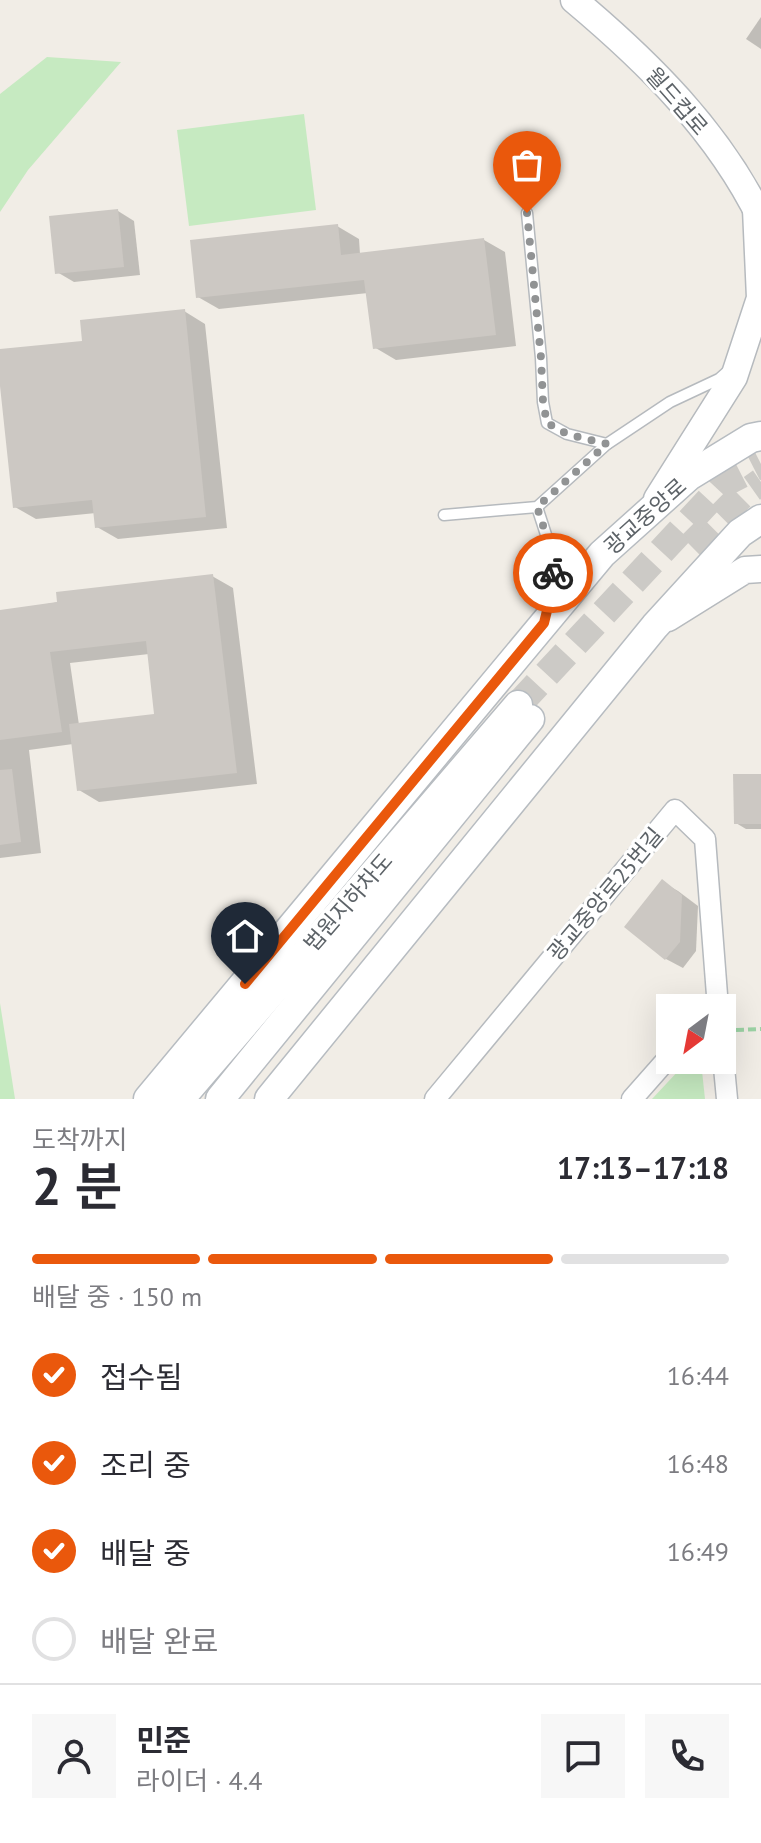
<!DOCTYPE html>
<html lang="ko">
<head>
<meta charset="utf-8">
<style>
  body { margin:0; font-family:"PT Sans","Noto Sans KR",sans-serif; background:#f7f7f7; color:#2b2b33; height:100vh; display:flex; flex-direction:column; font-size:30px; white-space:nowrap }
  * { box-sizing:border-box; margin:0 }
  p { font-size:26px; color:#7c7c81 }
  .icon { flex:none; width:44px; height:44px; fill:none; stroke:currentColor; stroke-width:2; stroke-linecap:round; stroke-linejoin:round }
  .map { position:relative; height:1099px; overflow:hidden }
  .side { display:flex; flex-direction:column; background:#fff; flex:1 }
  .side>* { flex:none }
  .needle { width:52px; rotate:212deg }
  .controls { position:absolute; left:656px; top:994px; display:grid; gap:16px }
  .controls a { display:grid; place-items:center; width:80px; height:80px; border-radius:0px; background:#fff; box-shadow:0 8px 32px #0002; font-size:40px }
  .pin { position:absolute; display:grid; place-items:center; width:68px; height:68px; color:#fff; margin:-82px -34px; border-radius:50% 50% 50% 0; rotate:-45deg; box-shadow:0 0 8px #0007 }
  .pin .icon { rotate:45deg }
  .courier { position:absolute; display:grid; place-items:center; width:80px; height:80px; margin:-40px; border:6px solid #ea580c; border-radius:50%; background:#fff; color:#222; box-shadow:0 2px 10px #0007 }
  .overview em { font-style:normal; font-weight:600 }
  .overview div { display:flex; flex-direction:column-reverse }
  .overview { display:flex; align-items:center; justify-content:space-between; height:136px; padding:0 32px }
  h1 { font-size:52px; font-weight:600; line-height:60px }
  .bar { display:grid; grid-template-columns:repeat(4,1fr); gap:12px 8px; align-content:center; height:96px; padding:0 32px }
  .bar i { height:10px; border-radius:6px; background:#e1e1e2 }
  .bar .current { background:#ea580c }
  .bar p { grid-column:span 4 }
  .line { display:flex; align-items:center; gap:20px; padding:0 32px; border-top:2px solid #e1e1e2 }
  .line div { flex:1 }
  .round { display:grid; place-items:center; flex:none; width:84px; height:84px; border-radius:0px; background:#f7f7f7 }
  ol { padding:0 32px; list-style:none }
  li { display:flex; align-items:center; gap:24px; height:88px }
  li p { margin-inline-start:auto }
  li .icon { padding:8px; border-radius:50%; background:#ea580c; color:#fff; stroke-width:4 }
  li:last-child { color:#7c7c81 }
  li i { width:44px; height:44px; border:4px solid #e1e1e2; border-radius:50% }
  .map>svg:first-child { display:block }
  .green { fill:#c6eac1 }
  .shadow { fill:#0003; fill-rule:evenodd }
  .building { fill:#ccc8c3 }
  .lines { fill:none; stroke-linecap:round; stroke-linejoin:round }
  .secondary-tunnel { stroke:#cccac6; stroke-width:28; stroke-dasharray:28 14; stroke-linecap:butt }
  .service-casing { stroke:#b6babe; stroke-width:13 }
  .minor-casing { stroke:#b6babe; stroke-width:23 }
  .tertiary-casing { stroke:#b6babe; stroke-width:29 }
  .secondary-casing { stroke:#b7bcc1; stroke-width:31 }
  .path { stroke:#9cd3a5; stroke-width:4; stroke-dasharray:8 4; stroke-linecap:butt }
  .service { stroke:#fff; stroke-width:10 }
  .minor { stroke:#fff; stroke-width:20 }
  .tertiary { stroke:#fff; stroke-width:26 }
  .secondary { stroke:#fff; stroke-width:28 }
  .done { stroke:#919394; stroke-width:8; stroke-dasharray:0 14.4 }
  .route { stroke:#ea580c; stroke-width:10 }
  .labels { text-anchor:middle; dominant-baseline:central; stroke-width:6; stroke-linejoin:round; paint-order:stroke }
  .street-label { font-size:22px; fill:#5d6368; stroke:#fff }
</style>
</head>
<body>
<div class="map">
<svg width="761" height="1099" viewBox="0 0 761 1099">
  <rect width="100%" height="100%" fill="#f1ede6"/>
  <!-- green -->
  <g class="green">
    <path d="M47 57 121 62 28 170 0 212V94Z"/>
    <path d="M304 114 316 210 189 226 177 130Z"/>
    <path d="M0 1003 15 1099H0Z"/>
    <path d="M681 1068 702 1071 705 1099H652Z"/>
  </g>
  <!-- shadow -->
  <g class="shadow">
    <path d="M761 17V49L746 39Z"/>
    <path d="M118 211 134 221 140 275 74 282 57 272Z"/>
    <path d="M337 226 359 239 360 254 484 240 505 252 516 346 396 360 374 347 368 293 219 309 198 297Z"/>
    <path d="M184 311 205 324 227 528 118 539 97 527 96 513 36 519 15 507 0 367V351L84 343Z"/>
    <path d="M212 576 233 588 257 784 99 802 79 790 73 744 29 750 41 853 0 858V612ZM149 654 157 716 79 725 70 663Z"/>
    <path d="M761 776V829H746L736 823Z"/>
    <path d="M662 882 678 891 698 906 696 951 683 968 666 959 626 927Z"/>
  </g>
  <!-- building -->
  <g class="building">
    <path d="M118 209 124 267 55 274 49 216Z"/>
    <path d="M338 224 341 255 484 238 496 335 373 349 364 280 196 298 190 240Z"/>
    <path d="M185 309 206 517 95 528 92 500 13 508 0 386V349L82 341 80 320Z"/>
    <path d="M213 574 237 773 77 791 69 724 154 714 146 641 50 652 62 732 0 740V610L57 602 56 592Z"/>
    <path d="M12 769 21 842 0 845V770Z"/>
    <path d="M733 774H761V824H734Z"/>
    <path d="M662 879 682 895 680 942 665 960 624 927Z"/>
  </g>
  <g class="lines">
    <!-- secondary-tunnel -->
    <g class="secondary-tunnel">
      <path d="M691 546 741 496 761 482"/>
      <path d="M518 705 726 482 761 464"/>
    </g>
    <defs>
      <g id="service">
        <path d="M527 213 541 358 543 402 547 423 567 434 607 444"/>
        <path d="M537 507 551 550 554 582 548 606"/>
        <path d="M444 515 537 507 607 444 670 402 719 379 728 371"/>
      </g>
      <g id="minor">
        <path d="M722 1046 727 1099"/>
        <path d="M435 1099 675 810 705 839 718 1008"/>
        <path d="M632 1099 670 1056"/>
      </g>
      <g id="tertiary">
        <path d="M574 0C648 62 718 131 761 219"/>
        <path d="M657 499 734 377 760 298 756 209"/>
        <path d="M668 618 745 570 761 569"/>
      </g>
      <g id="secondary">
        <path d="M148 1099 602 554 689 476 751 438 761 436"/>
        <path d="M180 1099 518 705"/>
        <path d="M220 1099 530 719"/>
        <path d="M269 1099 655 626 740 533 761 519"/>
      </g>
    </defs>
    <!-- service casing -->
    <use href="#service" class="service-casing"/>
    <!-- minor casing -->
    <use href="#minor" class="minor-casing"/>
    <!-- tertiary casing -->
    <use href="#tertiary" class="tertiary-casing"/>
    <!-- secondary casing -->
    <use href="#secondary" class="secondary-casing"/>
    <!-- path -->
    <path class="path" d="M736 1030 761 1029"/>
    <!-- service -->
    <use href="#service" class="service"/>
    <!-- minor -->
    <use href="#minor" class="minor"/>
    <!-- tertiary -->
    <use href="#tertiary" class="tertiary"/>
    <!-- secondary -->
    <use href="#secondary" class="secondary"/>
  </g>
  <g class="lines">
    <!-- done -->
    <path class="done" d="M527 213 541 358 543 402 547 423 567 434 607 444 537 507 551 550 553 573"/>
    <!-- route -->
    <path class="route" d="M245 984 544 623 554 582 553 573"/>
  </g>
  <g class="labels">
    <!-- street labels -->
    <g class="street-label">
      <text transform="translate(677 101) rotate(49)">월드컵로</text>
      <text transform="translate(645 516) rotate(-42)">광교중앙로</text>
      <text transform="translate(605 894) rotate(-50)">광교중앙로25번길</text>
      <text transform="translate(348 902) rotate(-49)">법원지하차도</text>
    </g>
  </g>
</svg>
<div class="controls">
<a><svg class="needle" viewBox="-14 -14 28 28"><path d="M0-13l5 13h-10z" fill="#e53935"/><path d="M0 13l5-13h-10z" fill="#7c7c81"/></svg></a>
</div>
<div class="pin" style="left:527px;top:213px;background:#ea580c"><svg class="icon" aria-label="bag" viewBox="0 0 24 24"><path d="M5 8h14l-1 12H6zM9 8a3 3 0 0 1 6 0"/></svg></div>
<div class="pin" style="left:245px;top:984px;background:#1f2937"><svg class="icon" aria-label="home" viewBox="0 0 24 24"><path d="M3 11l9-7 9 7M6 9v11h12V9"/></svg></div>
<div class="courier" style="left:553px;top:573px"><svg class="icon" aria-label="bike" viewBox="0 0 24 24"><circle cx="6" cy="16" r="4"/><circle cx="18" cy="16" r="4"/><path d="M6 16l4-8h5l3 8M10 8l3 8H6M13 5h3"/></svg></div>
</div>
<section class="side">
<div class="overview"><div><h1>2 분</h1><p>도착까지</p></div><em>17:13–17:18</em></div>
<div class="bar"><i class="current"></i><i class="current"></i><i class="current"></i><i></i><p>배달 중 · 150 m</p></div>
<ol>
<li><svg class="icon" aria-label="check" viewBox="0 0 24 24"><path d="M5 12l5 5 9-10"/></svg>접수됨<p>16:44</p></li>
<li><svg class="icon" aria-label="check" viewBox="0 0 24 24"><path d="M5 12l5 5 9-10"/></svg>조리 중<p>16:48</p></li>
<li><svg class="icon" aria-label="check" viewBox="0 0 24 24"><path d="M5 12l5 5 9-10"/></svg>배달 중<p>16:49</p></li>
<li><i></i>배달 완료</li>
</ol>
<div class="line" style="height:144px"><a class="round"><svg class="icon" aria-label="person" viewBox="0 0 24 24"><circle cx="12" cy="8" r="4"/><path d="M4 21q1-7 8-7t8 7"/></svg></a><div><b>민준</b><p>라이더 · 4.4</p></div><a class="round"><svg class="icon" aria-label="chat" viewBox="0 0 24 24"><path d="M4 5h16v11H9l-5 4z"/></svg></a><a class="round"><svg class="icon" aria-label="phone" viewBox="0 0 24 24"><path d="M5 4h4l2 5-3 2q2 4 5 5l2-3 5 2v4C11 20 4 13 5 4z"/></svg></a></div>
</section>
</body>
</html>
